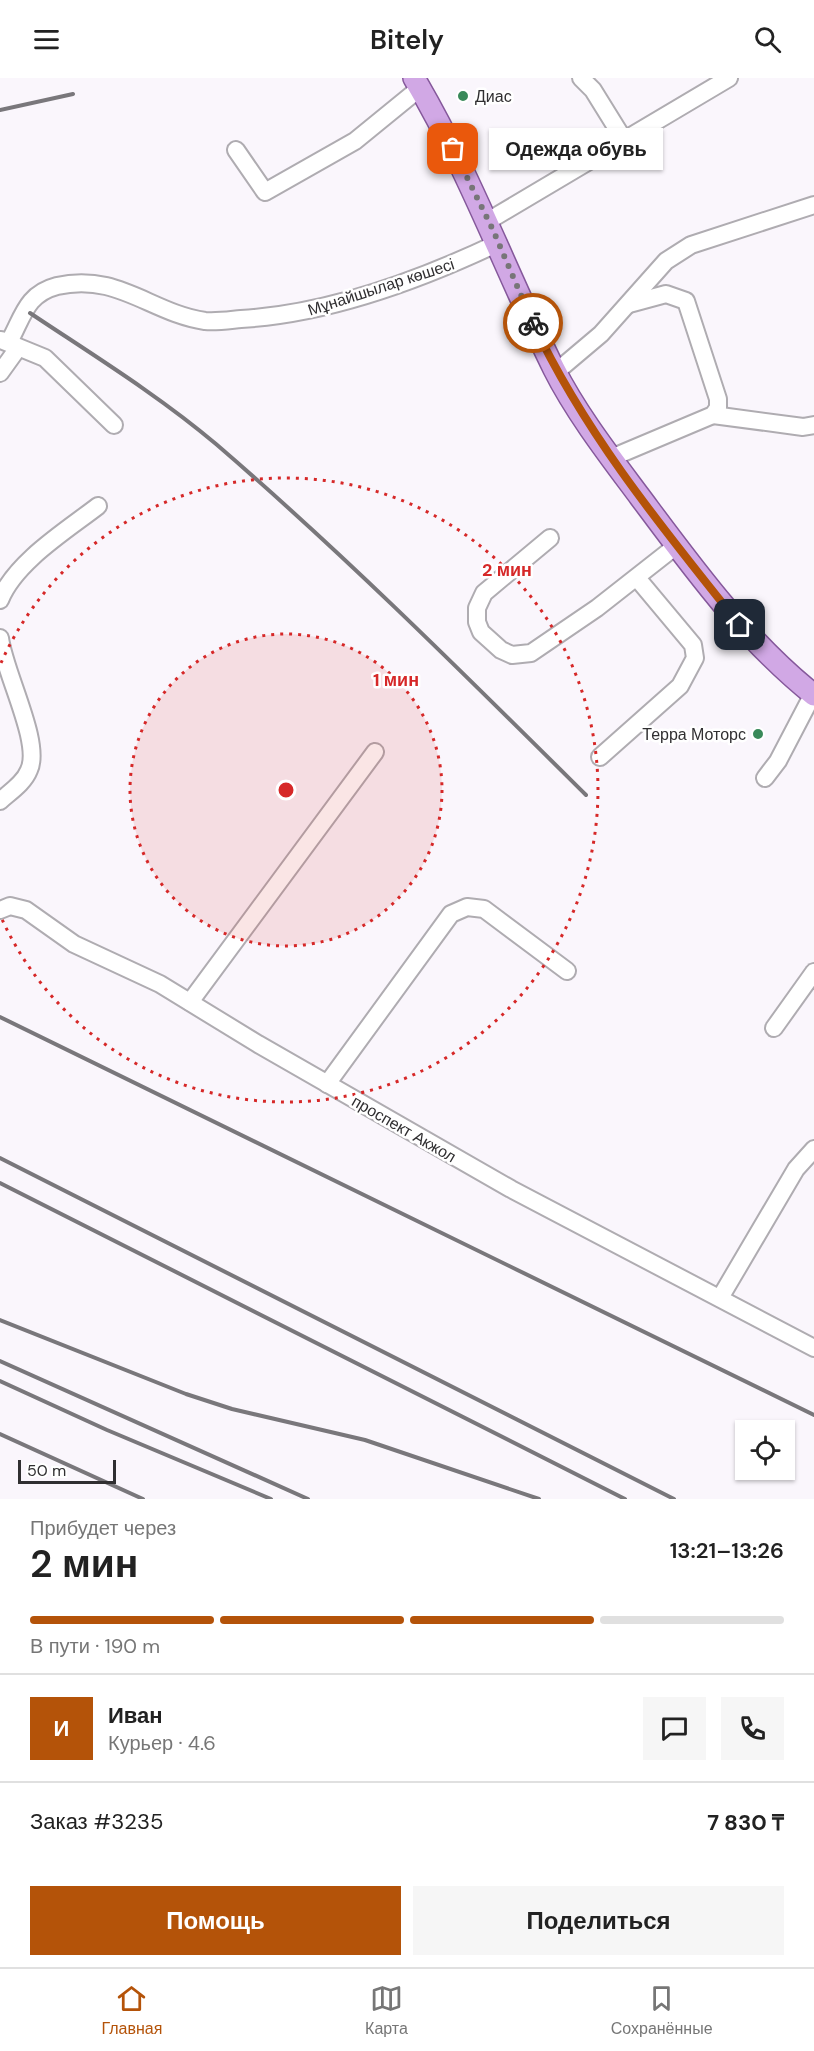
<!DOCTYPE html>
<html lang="ru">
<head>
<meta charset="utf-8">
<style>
  body { margin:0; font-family:"DM Sans",sans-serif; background:#f6f6f6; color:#222; height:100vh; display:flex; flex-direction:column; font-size:22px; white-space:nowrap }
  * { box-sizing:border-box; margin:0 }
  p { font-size:20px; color:#767676 }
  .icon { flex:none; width:33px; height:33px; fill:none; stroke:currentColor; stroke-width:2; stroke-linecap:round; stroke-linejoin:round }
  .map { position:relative; height:1421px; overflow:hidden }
  .panel { display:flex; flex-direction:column; background:#fff; flex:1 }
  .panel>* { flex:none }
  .buttons { position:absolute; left:735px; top:1342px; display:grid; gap:12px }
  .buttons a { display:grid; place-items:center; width:60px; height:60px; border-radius:0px; background:#fff; box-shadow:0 2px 4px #0004; font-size:30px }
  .scale { position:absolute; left:18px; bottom:15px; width:98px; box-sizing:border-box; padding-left:6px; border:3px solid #302f31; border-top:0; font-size:16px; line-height:21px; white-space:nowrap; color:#302f31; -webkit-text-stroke:4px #fff; paint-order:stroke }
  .pin { position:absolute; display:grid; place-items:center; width:51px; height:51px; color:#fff; margin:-26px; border-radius:12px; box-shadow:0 3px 9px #0006 }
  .courier { position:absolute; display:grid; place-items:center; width:60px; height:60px; margin:-30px; border:4px solid #b45309; border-radius:50%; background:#fff; color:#222; box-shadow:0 2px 8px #0007 }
  .bubble { position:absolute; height:42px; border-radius:0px; background:#fff; box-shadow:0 2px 4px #0004; font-size:20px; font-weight:600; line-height:42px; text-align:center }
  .overview em { font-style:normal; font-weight:600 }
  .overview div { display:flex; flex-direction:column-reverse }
  .overview { display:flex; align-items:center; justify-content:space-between; height:102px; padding:0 30px }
  h1 { font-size:39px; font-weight:600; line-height:45px }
  .bar { display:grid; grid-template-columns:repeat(4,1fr); gap:9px 6px; align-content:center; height:72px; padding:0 30px }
  .bar i { height:8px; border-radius:4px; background:#e0e0e0 }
  .bar .selected { background:#b45309 }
  .bar p { grid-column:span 4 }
  .line { display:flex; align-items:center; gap:15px; padding:0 30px; border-top:2px solid #e0e0e0 }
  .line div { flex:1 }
  .round { display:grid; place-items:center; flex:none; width:63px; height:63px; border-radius:0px; background:#f6f6f6 }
  .action { display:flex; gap:12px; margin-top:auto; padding:12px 30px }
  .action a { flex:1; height:69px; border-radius:0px; background:#b45309; color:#fff; font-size:24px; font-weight:600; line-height:69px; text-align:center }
  .action a+a { background:#f6f6f6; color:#222 }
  header { display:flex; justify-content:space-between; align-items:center; height:78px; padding:0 30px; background:#fff; font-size:27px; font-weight:600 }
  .tabs { display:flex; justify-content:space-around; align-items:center; height:84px; border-top:2px solid #e0e0e0; background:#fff; font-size:16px; color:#767676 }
  .tabs a { display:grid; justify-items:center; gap:3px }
  .tabs .selected { color:#b45309 }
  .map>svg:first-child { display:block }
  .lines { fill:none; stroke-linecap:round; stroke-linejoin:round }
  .minor-casing { stroke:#afacb1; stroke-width:20 }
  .major-casing { stroke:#85589b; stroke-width:24 }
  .minor { stroke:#fff; stroke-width:16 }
  .major { stroke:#d1a8e5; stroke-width:21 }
  .rail { stroke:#79777b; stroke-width:4 }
  .done { stroke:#777578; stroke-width:6; stroke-dasharray:0 10.8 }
  .route { stroke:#b45309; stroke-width:8 }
  .ring { fill:none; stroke:#d62828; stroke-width:3; stroke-dasharray:3 6 }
  .poi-dot { fill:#398959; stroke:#fff; stroke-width:2 }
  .labels { text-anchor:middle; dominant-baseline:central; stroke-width:5; stroke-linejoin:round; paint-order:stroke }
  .poi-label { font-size:16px; fill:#302f31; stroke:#fff; text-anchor:start }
  .street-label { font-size:16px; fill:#302f31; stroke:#fff }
  .centre { fill:#d62828; stroke:#fff; stroke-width:3 }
  .ring-label { font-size:18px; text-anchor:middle; font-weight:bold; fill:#d62828; stroke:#fff; stroke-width:5; stroke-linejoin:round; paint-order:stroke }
</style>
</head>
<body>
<header><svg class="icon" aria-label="menu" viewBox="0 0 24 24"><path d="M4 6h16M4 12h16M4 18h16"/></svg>Bitely<svg class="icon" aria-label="search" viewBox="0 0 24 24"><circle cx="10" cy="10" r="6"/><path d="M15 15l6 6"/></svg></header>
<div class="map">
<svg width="814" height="1421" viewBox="0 0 814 1421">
  <rect width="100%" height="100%" fill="#faf6fc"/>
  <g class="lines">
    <defs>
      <g id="minor">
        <path d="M581 0 593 12 624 62"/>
        <path d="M236 72 265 114 355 63 420 10"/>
        <path d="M488 143 729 0"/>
        <path d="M1 262 45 280 114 347"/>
        <path d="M9 264C23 239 26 216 57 208 117 194 151 235 205 243 217 244 230 242 241 241 328 236 420 202 498 165"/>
        <path d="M556 294 601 256 666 183 691 167 814 127"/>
        <path d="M0 295 18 270"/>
        <path d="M713 337 803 349 814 347"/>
        <path d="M611 380 713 337 718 330V321L686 223 666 216 629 226"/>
        <path d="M550 460 484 515 477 530V544L481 554 501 572 512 577 531 575 597 530 676 468"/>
        <path d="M0 522C15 484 67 452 98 428"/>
        <path d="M0 560C4 594 42 665 29 692 24 705 10 714 0 723"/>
        <path d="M600 679 680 608 695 580 693 567 637 500"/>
        <path d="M765 700 778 683 813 616"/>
        <path d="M0 832 10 828 26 832 74 866 160 906 258 966 511 1111 814 1270"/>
        <path d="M190 924 375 674"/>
        <path d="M774 950 814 894"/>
        <path d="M327 1006 451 836 467 829 484 831 567 893"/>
        <path d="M720 1220 796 1091 814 1071"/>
      </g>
      <path id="major" d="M414 0C469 93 506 194 554 291 576 335 611 380 640 419 693 490 745 562 814 617"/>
    </defs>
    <!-- minor casing -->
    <use href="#minor" class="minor-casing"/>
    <!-- major casing -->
    <use href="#major" class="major-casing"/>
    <!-- minor -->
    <use href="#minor" class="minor"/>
    <!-- major -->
    <use href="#major" class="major"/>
    <!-- rail -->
    <g class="rail">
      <path d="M0 32 73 16"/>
      <path d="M30 235C93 277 158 317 216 366 345 477 465 597 586 717"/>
      <path d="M0 939 814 1337"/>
      <path d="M0 1080 674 1421"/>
      <path d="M0 1105 625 1421"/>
      <path d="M0 1242 186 1316 232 1331 365 1362 539 1421"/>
      <path d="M0 1283 308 1421"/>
      <path d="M0 1303 107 1352 271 1421"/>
      <path d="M0 1356 143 1421"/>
    </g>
  </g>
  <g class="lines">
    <!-- done -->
    <path class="done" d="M453 71 493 152 533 245"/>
    <!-- route -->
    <path class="route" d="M533 245C585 356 664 452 740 547"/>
  </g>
  <!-- distance rings -->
  <circle cx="286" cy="712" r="156" fill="#d62828" fill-opacity=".12"/>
  <g class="ring">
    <circle cx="286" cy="712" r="156"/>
    <path d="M1 585A312 312 0 1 1 1 839"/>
  </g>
  <!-- markers -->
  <g class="poi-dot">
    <circle cx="463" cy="18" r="6"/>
    <circle cx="758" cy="656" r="6"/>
  </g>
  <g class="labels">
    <!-- poi labels -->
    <g class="poi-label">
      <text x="475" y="18">Диас</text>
      <text x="746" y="656" text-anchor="end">Терра Моторс</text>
    </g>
    <!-- street labels -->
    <g class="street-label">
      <text transform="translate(381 209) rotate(-18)">Мұнайшылар көшесі</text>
      <text transform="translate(404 1051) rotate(30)">проспект Акжол</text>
    </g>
  </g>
  <circle cx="286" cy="712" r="9" class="centre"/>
  <g class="ring-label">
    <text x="507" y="498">2 мин</text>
    <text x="396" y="608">1 мин</text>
  </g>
</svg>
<div class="buttons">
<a><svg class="icon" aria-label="locate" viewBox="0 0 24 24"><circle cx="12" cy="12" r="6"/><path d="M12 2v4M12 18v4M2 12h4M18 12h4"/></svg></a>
</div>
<div class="scale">50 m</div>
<div class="pin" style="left:453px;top:71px;background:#ea580c"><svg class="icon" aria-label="bag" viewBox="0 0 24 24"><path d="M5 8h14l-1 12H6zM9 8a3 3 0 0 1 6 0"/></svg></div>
<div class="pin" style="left:740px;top:547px;background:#1f2937"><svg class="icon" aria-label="home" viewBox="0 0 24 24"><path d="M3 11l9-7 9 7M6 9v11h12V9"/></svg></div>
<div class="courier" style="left:533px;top:245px"><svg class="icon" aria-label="bike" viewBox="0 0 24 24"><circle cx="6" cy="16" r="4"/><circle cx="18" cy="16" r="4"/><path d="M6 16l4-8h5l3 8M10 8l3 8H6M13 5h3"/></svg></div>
<div class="bubble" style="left:489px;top:50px;width:174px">Одежда обувь</div>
</div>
<section class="panel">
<div class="overview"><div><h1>2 мин</h1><p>Прибудет через</p></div><em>13:21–13:26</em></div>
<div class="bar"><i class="selected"></i><i class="selected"></i><i class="selected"></i><i></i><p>В пути · 190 m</p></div>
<div class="line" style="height:108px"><b class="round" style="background:#b45309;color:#fff">И</b><div><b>Иван</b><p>Курьер · 4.6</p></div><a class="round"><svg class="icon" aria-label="chat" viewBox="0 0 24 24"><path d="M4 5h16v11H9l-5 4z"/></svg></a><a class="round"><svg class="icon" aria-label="phone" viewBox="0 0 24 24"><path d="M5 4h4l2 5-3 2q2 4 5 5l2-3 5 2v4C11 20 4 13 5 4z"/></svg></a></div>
<div class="line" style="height:78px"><div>Заказ #3235</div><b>7 830 ₸</b></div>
<div class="action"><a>Помощь</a><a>Поделиться</a></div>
</section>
<nav class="tabs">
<a class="selected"><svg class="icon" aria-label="home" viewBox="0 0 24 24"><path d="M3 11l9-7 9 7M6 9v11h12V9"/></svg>Главная</a>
<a><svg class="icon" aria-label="map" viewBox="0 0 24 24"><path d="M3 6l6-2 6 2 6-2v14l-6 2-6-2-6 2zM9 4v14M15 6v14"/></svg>Карта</a>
<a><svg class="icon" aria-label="saved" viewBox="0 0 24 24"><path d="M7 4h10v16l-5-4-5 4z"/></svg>Сохранённые</a>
</nav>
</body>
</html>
